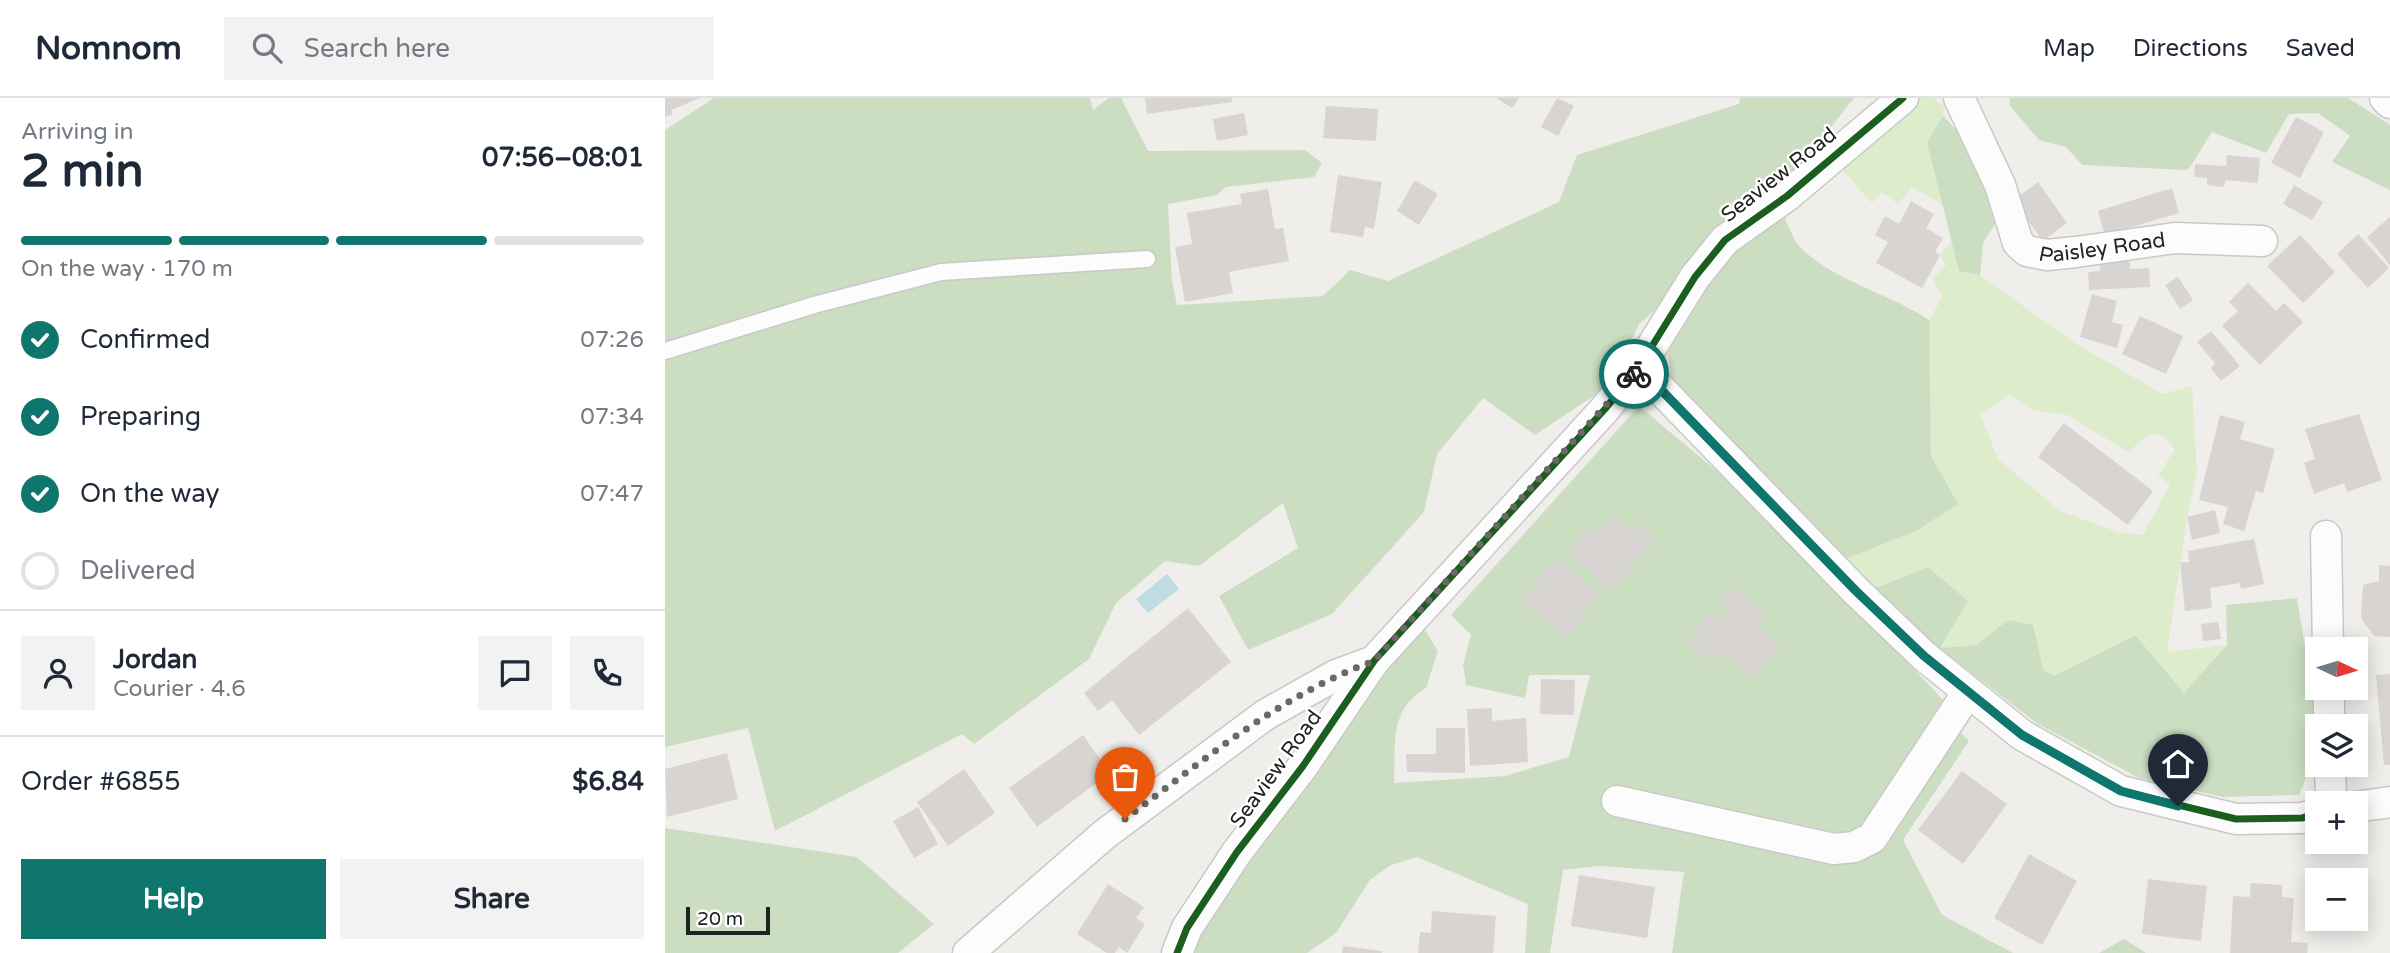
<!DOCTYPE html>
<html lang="en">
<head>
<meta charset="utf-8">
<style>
  body { margin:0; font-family:"Varela Round",sans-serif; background:#f2f2f3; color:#1f2937; height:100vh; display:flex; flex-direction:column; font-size:26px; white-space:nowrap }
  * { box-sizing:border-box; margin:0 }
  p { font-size:23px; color:#747a83 }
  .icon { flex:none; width:38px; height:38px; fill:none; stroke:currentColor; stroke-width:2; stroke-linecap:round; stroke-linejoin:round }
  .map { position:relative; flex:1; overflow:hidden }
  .panel { display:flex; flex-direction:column; background:#fff; width:665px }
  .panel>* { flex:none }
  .needle { width:46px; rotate:94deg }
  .buttons { position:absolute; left:1640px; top:539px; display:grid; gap:14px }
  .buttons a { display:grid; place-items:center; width:63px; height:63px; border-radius:0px; background:#fff; box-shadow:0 4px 18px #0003; font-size:35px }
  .scale { position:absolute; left:21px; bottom:18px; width:84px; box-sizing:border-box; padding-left:7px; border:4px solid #222; border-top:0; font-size:19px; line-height:24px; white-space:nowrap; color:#222; -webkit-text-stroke:5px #fff; paint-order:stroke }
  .pin { position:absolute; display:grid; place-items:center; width:60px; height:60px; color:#fff; margin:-72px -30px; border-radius:50% 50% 50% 0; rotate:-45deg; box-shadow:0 0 7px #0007 }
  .pin .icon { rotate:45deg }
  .courier { position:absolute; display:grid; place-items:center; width:70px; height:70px; margin:-35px; border:5px solid #0f766e; border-radius:50%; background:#fff; color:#222; box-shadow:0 2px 9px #0007 }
  .summary em { font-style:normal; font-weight:700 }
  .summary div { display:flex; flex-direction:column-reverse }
  .summary { display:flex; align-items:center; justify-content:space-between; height:119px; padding:0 21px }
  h1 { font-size:46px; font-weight:700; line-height:52px }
  .bar { display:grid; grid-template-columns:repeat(4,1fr); gap:10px 7px; align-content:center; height:84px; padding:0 21px }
  .bar i { height:9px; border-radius:5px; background:#e0e1e3 }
  .bar .active { background:#0f766e }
  .bar p { grid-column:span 4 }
  .line { display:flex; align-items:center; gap:18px; padding:0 21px; border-top:2px solid #e0e1e3 }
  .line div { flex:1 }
  .round { display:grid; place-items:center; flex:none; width:74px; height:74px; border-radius:0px; background:#f2f2f3 }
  ol { padding:0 21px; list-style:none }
  li { display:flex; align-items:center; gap:21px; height:77px }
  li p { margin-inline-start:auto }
  li .icon { padding:7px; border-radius:50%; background:#0f766e; color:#fff; stroke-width:4 }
  li:last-child { color:#747a83 }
  li i { width:38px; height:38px; border:4px solid #e0e1e3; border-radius:50% }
  .button { display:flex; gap:14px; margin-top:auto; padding:14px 21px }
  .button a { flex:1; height:80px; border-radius:0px; background:#0f766e; color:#fff; font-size:28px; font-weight:700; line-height:80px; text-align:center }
  .button a+a { background:#f2f2f3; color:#1f2937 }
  header { display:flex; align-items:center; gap:42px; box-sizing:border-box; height:98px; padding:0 35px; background:#fff; border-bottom:2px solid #e0e1e3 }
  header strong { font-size:33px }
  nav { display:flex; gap:38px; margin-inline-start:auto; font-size:24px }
  .search { width:490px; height:63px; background:#f2f2f3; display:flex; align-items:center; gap:18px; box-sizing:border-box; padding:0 24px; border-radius:0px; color:#747a83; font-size:26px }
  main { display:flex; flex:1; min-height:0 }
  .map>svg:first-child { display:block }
  .grass { fill:#ddeccb; fill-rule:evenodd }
  .forest { fill:#cbdec1 }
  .water { fill:#bfdbe3 }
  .building { fill:#d7d4d2 }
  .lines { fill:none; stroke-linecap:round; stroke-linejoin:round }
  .service-casing { stroke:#c9c8c7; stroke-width:19 }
  .minor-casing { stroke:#c9c8c7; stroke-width:33 }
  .service { stroke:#fdfcfc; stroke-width:16 }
  .minor { stroke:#fdfcfc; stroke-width:30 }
  .cycleway-casing { stroke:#fff; stroke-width:11 }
  .cycleway { stroke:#1b5e20; stroke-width:7 }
  .done { stroke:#6a6968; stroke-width:7; stroke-dasharray:0 12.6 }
  .route { stroke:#0f766e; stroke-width:9 }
  .labels { text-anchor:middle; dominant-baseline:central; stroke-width:5; stroke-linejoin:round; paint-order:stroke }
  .street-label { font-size:21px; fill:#222; stroke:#fff }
</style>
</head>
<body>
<header>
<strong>Nomnom</strong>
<div class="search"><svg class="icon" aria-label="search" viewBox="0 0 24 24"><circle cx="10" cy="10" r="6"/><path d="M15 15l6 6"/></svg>Search here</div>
<nav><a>Map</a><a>Directions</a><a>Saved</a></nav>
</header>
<main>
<section class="panel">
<div class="summary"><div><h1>2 min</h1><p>Arriving in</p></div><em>07:56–08:01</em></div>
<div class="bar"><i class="active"></i><i class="active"></i><i class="active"></i><i></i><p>On the way · 170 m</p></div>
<ol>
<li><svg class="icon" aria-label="check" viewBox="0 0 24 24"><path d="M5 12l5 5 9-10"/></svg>Confirmed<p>07:26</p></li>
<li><svg class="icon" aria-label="check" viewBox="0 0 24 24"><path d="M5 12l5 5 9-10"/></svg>Preparing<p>07:34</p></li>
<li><svg class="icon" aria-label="check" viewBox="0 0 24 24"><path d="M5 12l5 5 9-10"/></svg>On the way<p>07:47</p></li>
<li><i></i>Delivered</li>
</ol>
<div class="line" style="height:126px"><a class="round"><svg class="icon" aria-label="person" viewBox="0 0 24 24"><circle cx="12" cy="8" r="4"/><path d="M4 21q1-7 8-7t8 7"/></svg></a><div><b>Jordan</b><p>Courier · 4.6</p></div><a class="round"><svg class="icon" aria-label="chat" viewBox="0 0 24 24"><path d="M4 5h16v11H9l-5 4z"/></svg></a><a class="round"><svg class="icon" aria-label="phone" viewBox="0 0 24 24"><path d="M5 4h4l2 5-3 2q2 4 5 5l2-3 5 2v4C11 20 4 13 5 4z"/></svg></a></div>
<div class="line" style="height:91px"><div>Order #6855</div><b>$6.84</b></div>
<div class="button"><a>Help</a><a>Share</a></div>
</section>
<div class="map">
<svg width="1725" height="855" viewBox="0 0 1725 855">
  <rect width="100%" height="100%" fill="#f0eeeb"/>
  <!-- grass -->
  <g class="grass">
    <path d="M1252 0H1269L1279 9 1278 18 1262 44 1280 108 1247 89 1233 106 1217 94 1207 105 1171 65Z"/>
    <path d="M1287 143 1294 173 1315 177 1413 247 1498 296 1527 288 1532 374 1522 419 1502 554 1562 547 1519 596 1469 537 1389 578 1378 572 1343 522 1311 547 1274 550 1303 503 1263 469 1208 491 1176 463 1251 433 1293 406 1266 358 1264 222 1277 200 1268 180 1281 167 1275 157ZM1345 297 1368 312 1402 317 1463 354 1485 336 1498 338 1510 351 1493 378 1505 386 1478 437 1453 434 1395 413 1333 361 1315 316Z"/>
  </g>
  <!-- forest -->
  <g class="forest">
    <path d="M49 0H425L428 12 444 0H456L483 53 640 52 657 65 649 79 561 89 552 97 503 106 507 183 512 207 658 198 685 172 723 183 894 104 912 57 1074 6 1075 0H1189L1131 73 1002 201 974 226 945 287 870 337 818 300 772 356 759 414 667 516 583 552 554 498 633 450 618 405 534 468 500 463 451 505 424 561 309 646 297 636 110 733 83 630 0 649V32Z"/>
    <path d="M1345 0H1683L1725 27V92L1667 64 1685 38 1653 15 1624 16 1601 55 1547 34 1523 72 1417 67 1401 49 1374 42 1344 7Z"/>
    <path d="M1278 18C1319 59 1313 75 1330 126L1318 145 1315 177 1294 173 1262 44Z"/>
    <path d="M1119 118C1124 129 1129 144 1137 151 1173 185 1224 195 1264 222L1266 358 1293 406 1251 433 1176 463 1007 284 1002 248 1059 158Z"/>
    <path d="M974 308 1103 416 1278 602 1211 706 1229 726 1292 631 1304 643 1238 742 1277 817 1348 855H1007L1019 774 934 768 898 772 885 855H860L863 806 752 759 726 767 705 782 671 835 642 855H518L753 521 773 553 761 590C723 612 731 647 729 685L840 678 904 659 925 577H864L860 600 801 587 798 567 806 537 786 517Z"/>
    <path d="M1263 469 1303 503 1275 550 1311 547 1343 522 1368 527 1378 572 1389 578 1470 537 1519 595 1562 547 1561 507 1632 500C1641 563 1663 638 1634 697L1558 699 1474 680 1373 626 1274 550 1208 491Z"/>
    <path d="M0 730 192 759 269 826 233 855H0Z"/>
    <path d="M1459 841 1481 855H1434Z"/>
  </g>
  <!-- water -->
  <path class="water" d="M502 476 514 491 483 515 471 501Z"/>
  <!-- building -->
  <g class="building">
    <path d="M0 0H35L6 12 8 16 0 19Z"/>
    <path d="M480 0H567V4L482 16Z"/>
    <path d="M831 0H854L847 10Z"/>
    <path d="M892 0 909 8 893 38 876 29Z"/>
    <path d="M661 8 713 11 711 43 658 40Z"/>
    <path d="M579 15 583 37 552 43 548 21Z"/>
    <path d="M1631 19 1659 34 1635 80 1606 65Z"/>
    <path d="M1562 57 1595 60 1593 85 1560 82 1559 89 1542 87V80L1529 79 1530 66 1561 68Z"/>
    <path d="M673 77 717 84 709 131 700 129 698 139 665 134Z"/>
    <path d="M750 82 773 96 754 127 732 113Z"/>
    <path d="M1373 84 1402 125 1378 143 1348 102Z"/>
    <path d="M1629 87 1658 104 1647 122 1618 106Z"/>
    <path d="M1507 90 1514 115 1440 137 1433 113Z"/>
    <path d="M603 91 610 131 618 130 624 163 564 174 568 195 520 204 510 149 527 146 522 115 577 106 575 96Z"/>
    <path d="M1246 103 1269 116 1261 130 1278 140 1270 154 1275 157 1257 190 1211 165 1223 144 1210 137 1220 118 1234 126Z"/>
    <path d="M1725 119V167L1702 139Z"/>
    <path d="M1693 136 1724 170 1703 190 1672 156Z"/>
    <path d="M1635 137 1670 174 1638 205 1602 168Z"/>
    <path d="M1465 158V171L1484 170 1485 189 1424 192 1423 174 1435 173 1434 160Z"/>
    <path d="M1513 179 1528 202 1515 211 1500 187Z"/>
    <path d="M1583 185 1611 213 1619 205 1638 224 1595 267 1557 228 1573 213 1564 204Z"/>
    <path d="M1427 196 1452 203 1447 224 1458 227 1452 250 1415 239Z"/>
    <path d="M1475 218 1518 238 1501 276 1457 256Z"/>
    <path d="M1546 233 1575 268 1556 283 1546 270 1550 265 1532 244Z"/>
    <path d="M1694 316 1717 382 1682 394 1679 385 1649 396 1639 365 1650 361 1640 331Z"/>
    <path d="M1555 317 1580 324 1575 341 1610 351 1598 395 1591 393 1579 433 1558 426 1563 409 1534 402Z"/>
    <path d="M1399 325 1488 393 1463 427 1373 359Z"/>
    <path d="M1550 412 1555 435 1527 442 1522 419Z"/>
    <path d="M948 418 964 433 971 426 990 443 946 493 903 454 926 428 933 434Z"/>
    <path d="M1589 441 1599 486 1576 491 1575 485 1545 490 1547 510 1520 513 1515 464H1524L1523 453Z"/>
    <path d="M891 460 935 497 900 540 856 503Z"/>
    <path d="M1714 467 1725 468V539L1709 538 1696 520 1698 487 1714 483Z"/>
    <path d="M1068 489 1101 517 1092 529 1114 548 1087 580 1057 553 1047 564 1022 543 1047 513 1058 522 1066 514 1055 504Z"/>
    <path d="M523 510 566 564 474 637 447 602 433 613 419 595Z"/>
    <path d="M1553 524 1556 541 1538 543 1536 526Z"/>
    <path d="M1725 576V667H1719L1711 577Z"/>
    <path d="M876 581 910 582 909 617 875 616Z"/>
    <path d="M827 610V623L861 620 863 664 805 668 802 611Z"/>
    <path d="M771 630H800V675L742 674 741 656H771Z"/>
    <path d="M418 637 445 675 372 729 344 690Z"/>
    <path d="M62 655 73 701 2 719 0 671Z"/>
    <path d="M299 671 330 715 283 748 252 704Z"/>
    <path d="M1297 673 1342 706 1298 766 1253 732Z"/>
    <path d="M253 709 273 746 249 760 228 723Z"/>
    <path d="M1364 756 1412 783 1377 847 1329 820Z"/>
    <path d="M914 777 990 789 982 840 906 828Z"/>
    <path d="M1483 781 1542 788 1536 843 1477 836Z"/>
    <path d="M1586 785 1617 787V799L1629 800 1626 844 1643 845 1642 855H1565L1568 798 1585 799Z"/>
    <path d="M443 786 479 809 471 820 480 826 462 855 454 849 450 855H442L412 836Z"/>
    <path d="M767 813 831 818 828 855H753L755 834 766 835Z"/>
    <path d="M678 848 717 853V855H677Z"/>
  </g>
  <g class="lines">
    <defs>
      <path id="service" d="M0 253 149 207 276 174 482 161"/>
      <g id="minor">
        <path id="s1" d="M1294 0 1335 87 1353 145 1362 153 1382 157 1411 154 1510 140 1597 143"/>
        <path d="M1720 0 1725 5"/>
        <path d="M974 269 1191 493 1259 558 1357 637 1456 693 1571 721 1637 720 1652 716"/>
        <path d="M1661 438 1663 551"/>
        <path d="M1664 590V628"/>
        <path d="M1665 667 1666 705"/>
        <path d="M952 703 1169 751 1189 749 1207 740 1303 594"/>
        <path d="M1690 709 1725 704"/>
        <path d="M303 855 440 736 600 617 671 577 709 563"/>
        <path d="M512 855 522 830 572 754 638 668 709 563 940 311 974 269 1030 179 1060 142 1122 98 1238 0"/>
      </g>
    </defs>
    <!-- service casing -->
    <use href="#service" class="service-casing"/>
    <!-- minor casing -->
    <use href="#minor" class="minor-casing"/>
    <!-- service -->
    <use href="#service" class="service"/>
    <!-- minor -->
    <use href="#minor" class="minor"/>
    <defs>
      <g id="cycleway">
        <path d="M974 269 1191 493 1259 558 1357 637 1456 693 1571 721 1637 720 1652 716"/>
        <path d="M512 855 522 830 572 754 638 668 709 563 940 311 974 269 1030 179 1060 142 1122 98 1238 0"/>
      </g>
    </defs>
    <!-- cycleway casing -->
    <use href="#cycleway" class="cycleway-casing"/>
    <!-- cycleway -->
    <use href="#cycleway" class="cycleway"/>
  </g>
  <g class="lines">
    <!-- done -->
    <path class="done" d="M460 721C539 662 615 597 709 563L969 276"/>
    <!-- route -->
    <path class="route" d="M969 276 974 269 1191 493 1259 558 1357 637 1456 693 1513 708"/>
  </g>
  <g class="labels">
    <!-- street labels -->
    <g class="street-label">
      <text transform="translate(1114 77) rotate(-38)">Seaview Road</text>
      <text stroke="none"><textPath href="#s1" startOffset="245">Paisley Road</textPath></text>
      <text transform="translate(611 671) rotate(-54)">Seaview Road</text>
    </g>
  </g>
</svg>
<div class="buttons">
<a><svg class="needle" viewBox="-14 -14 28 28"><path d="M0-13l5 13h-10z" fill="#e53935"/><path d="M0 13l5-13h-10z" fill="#747a83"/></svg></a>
<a><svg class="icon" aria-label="layers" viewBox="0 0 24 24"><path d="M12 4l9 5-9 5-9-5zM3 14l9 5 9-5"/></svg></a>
<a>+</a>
<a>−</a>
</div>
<div class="scale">20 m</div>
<div class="pin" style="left:460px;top:721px;background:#ea580c"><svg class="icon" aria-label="bag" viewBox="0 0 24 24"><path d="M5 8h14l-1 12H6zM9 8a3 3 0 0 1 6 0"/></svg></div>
<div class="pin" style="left:1513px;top:708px;background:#1f2937"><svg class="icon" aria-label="home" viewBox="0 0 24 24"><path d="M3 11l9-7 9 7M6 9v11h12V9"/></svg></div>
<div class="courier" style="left:969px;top:276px"><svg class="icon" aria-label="bike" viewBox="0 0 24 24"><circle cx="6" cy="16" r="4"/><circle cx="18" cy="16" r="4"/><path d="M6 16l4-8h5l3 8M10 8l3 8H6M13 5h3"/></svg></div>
</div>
</main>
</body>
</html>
